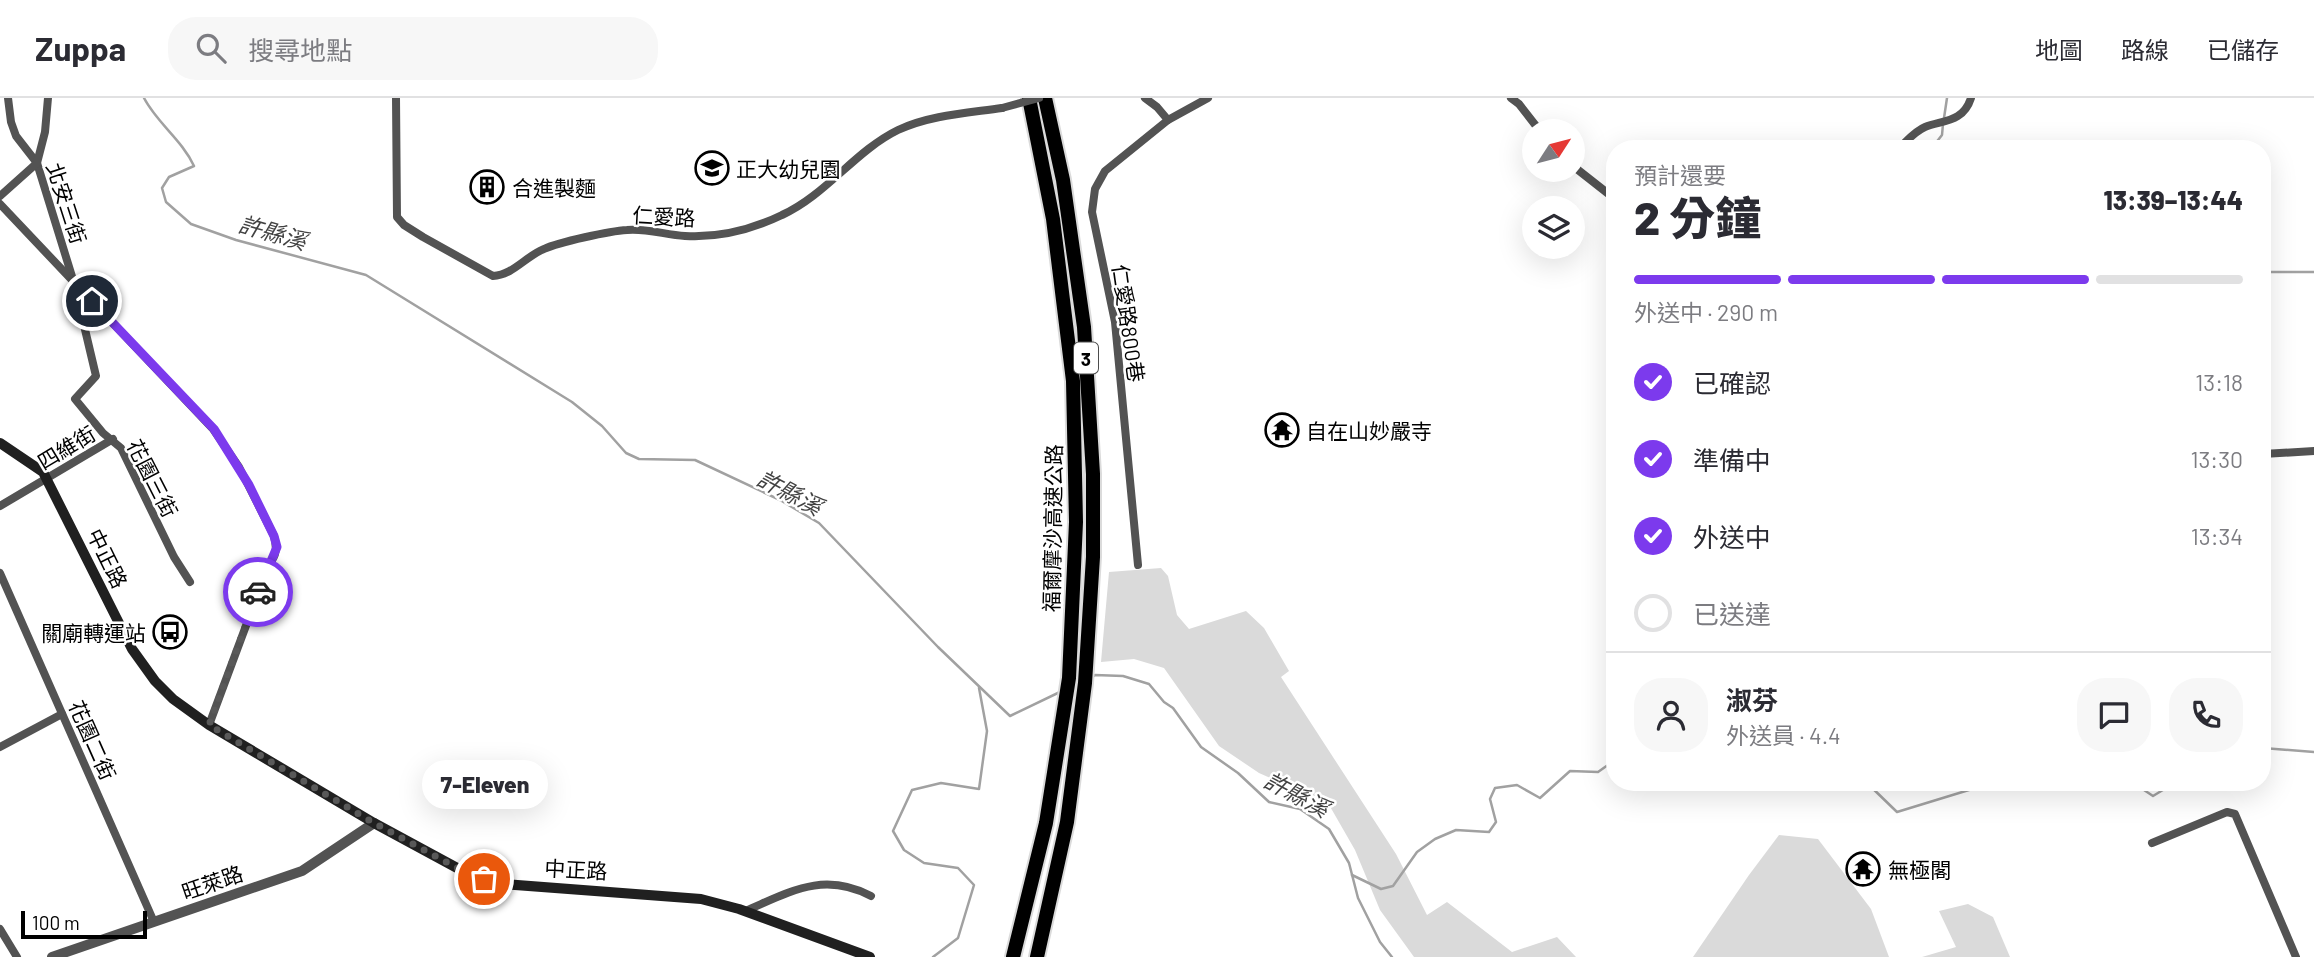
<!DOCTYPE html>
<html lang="zh-TW">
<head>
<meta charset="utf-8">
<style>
  body { margin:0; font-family:Barlow,"Noto Sans TC",sans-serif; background:#f7f7f7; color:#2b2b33; height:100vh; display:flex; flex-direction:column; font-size:26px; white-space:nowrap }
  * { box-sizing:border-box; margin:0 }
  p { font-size:23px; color:#7c7c81 }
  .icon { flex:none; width:38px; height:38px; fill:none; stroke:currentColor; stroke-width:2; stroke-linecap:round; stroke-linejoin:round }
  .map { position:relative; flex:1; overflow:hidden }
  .panel { position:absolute; left:1606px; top:42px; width:665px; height:651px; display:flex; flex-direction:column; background:#fff; border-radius:28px; box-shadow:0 7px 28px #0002 }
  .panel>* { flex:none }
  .needle { width:46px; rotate:54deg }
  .controls { position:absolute; left:1522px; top:21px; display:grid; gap:14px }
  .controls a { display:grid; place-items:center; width:63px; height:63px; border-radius:50%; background:#fff; box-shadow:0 7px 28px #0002; font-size:35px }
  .scale { position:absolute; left:21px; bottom:18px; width:126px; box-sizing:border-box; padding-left:7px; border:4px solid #000; border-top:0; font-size:19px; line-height:24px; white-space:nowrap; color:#000; -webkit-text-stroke:5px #fff; paint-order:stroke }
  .pin { position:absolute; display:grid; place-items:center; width:60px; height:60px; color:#fff; margin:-30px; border:4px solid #fff; border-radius:50%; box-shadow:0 2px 7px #0007 }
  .courier { position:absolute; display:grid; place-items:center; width:70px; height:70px; margin:-35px; border:5px solid #7c3aed; border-radius:50%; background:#fff; color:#222; box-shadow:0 2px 9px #0007 }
  .bubble { position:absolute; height:49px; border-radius:24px; background:#fff; box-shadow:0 7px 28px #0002; font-size:23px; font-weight:800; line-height:49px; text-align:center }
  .overview em { font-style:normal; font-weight:800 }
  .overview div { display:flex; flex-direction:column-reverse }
  .overview { display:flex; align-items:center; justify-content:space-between; height:119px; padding:0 28px }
  h1 { font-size:46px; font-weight:800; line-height:52px }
  .bar { display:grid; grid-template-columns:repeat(4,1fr); gap:10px 7px; align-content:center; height:84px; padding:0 28px }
  .bar i { height:9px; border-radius:5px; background:#e1e1e2 }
  .bar .active { background:#7c3aed }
  .bar p { grid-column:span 4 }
  .line { display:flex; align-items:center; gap:18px; padding:0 28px; border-top:2px solid #e1e1e2 }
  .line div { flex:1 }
  .round { display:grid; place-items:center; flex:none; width:74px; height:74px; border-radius:28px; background:#f7f7f7 }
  ol { padding:0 28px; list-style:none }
  li { display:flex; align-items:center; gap:21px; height:77px }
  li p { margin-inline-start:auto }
  li .icon { padding:7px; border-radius:50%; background:#7c3aed; color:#fff; stroke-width:4 }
  li:last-child { color:#7c7c81 }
  li i { width:38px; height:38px; border:4px solid #e1e1e2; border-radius:50% }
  header { display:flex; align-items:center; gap:42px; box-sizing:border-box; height:98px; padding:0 35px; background:#fff; border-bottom:2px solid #e1e1e2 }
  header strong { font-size:33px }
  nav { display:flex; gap:38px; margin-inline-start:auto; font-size:24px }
  .search { width:490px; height:63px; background:#f7f7f7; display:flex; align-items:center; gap:18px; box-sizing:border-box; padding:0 24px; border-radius:28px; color:#7c7c81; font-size:26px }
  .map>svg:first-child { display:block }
  .green { fill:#dadada }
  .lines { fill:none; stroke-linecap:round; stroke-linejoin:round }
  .stream { stroke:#a1a1a1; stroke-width:2.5 }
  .motorway-casing { stroke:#dbdbdb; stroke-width:18 }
  .minor { stroke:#535353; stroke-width:8 }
  .tertiary { stroke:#535353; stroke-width:10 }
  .secondary { stroke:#202020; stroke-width:10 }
  .motorway { stroke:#000; stroke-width:14 }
  .minor-bridge { stroke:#535353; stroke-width:8 }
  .done { stroke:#595959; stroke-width:7; stroke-dasharray:0 12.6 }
  .route { stroke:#7c3aed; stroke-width:9 }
  .labels { text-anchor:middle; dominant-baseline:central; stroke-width:5; stroke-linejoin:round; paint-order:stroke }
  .shield { fill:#fff; stroke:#4c4c4c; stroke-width:2 }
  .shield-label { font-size:19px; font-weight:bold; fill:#000 }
  .poi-label { font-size:21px; fill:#000; stroke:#fff; text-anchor:start }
  .street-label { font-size:21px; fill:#000; stroke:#fff }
  .water-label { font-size:23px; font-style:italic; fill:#424242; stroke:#fff }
</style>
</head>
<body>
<header>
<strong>Zuppa</strong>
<div class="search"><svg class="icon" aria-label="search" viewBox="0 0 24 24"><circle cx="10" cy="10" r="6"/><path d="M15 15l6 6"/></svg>搜尋地點</div>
<nav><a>地圖</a><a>路線</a><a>已儲存</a></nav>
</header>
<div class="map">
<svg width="2314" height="859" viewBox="0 0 2314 859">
  <rect width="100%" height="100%" fill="#fff"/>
  <!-- green -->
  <g class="green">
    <path d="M1161 470 1168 478 1177 517 1189 531 1246 513 1264 530 1289 573 1281 579 1396 756 1427 817 1447 804 1512 854 1557 839 1576 859H1414L1380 812 1355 752 1328 705 1259 675 1219 648 1164 570 1134 561 1101 564 1109 474Z"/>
    <path d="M1779 737 1818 741 1871 811 1889 859H1693L1749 777Z"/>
    <path d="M1968 806 1993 819 2010 859H1922L1956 849 1939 813Z"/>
  </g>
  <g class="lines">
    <!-- stream -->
    <g class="stream">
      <path d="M144 0C157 25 182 42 194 68L169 79 162 90 166 104 191 126 236 142 366 177 572 304 602 328 626 355 639 361 695 362 780 402 819 425 938 549 1010 618 1062 593"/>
      <path d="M1944 20 1947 0"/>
      <path d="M1931 51 1942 37 1943 26"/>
      <path d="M2263 174H2314"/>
      <path d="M1091 580 1095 577 1123 578 1149 586 1164 604 1173 610 1201 649 1238 675 1269 704 1300 711 1329 731 1349 765 1358 800 1380 844 1392 859"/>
      <path d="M2263 650 2314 654"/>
      <path d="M1866 684 1897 714 1995 684"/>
      <path d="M2132 684 2153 698 2176 684"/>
      <path d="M1352 777 1381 791 1393 788 1417 754 1435 741 1456 732 1489 734 1496 724 1490 701 1495 690 1517 687 1540 700 1570 673 1598 674 1615 662"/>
      <path d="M933 859 958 840 974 787 958 770 924 765 904 752 893 733 912 692 941 685 979 691 987 633 979 590"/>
    </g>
    <defs>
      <g id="motorway">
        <path d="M1013 859 1046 725 1069 580 1076 424 1073 283 1053 121 1029 0"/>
        <path d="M1037 859 1067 724 1085 585 1093 459V376L1084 229 1063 82 1045 0"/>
      </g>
    </defs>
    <!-- motorway casing -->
    <use href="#motorway" class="motorway-casing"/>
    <!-- minor -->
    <g class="minor">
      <path d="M8 0 11 24 16 38 37 65 74 185 96 278 75 301 103 335 121 350 174 459 190 484"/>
      <path d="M396 0 397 119 404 127 423 139 493 178C513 177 526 158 544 151 559 144 610 133 627 132 646 130 666 137 685 138 720 140 751 132 782 117 826 97 855 53 898 32 930 17 968 15 1002 10"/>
      <path d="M1145 0 1157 9 1168 22 1208 0"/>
      <path d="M1511 0 1519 6 1540 33"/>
      <path d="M1898 51C1906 44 1915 33 1925 29 1942 22 1963 25 1971 0"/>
      <path d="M1573 68 1615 101"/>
      <path d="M0 98 37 65 45 34 48 0"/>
      <path d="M0 106 213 331 239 369 274 438C277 450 277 457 269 466L209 627"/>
      <path d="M2263 356 2314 353"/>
      <path d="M0 408 113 341"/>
      <path d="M1138 467 1115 224 1092 114 1095 91 1105 73 1168 22"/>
      <path d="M0 475 154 824"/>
      <path d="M0 649 62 616"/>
      <path d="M2152 745 2227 714 2235 716 2296 859"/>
      <path d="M745 813C790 794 823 773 871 798"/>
      <path d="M0 831 17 859"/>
    </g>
    <!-- tertiary -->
    <path class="tertiary" d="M52 859 302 773 374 725"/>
    <!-- secondary -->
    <path class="secondary" d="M0 345 43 374 132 551 155 583 173 601 209 627 374 725 459 771 503 786 701 801 739 811 870 859"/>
    <!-- motorway -->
    <use href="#motorway" class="motorway"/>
    <!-- minor-bridge -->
    <path class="minor-bridge" d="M1002 10 1039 0"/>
  </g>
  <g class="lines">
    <!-- done -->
    <path class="done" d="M258 494 209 627 374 725 459 771 484 781"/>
    <!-- route -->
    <path class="route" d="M92 203 214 331 249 387 274 438 277 449 258 494"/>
  </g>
  <!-- icons -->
  <defs>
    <symbol id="school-ring" viewBox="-11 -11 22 22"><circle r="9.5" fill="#fff" stroke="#000" stroke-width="1.5"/><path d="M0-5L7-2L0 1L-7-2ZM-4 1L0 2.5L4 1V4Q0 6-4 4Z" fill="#000"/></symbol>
    <symbol id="building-ring" viewBox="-11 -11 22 22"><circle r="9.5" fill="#fff" stroke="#000" stroke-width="1.5"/><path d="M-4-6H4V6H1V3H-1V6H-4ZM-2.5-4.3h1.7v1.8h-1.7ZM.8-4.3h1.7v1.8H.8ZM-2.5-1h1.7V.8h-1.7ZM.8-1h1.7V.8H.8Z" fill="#000"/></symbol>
    <symbol id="temple-ring" viewBox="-11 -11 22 22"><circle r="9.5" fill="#fff" stroke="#000" stroke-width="1.5"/><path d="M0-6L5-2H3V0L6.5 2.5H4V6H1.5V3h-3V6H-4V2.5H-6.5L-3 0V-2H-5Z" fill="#000"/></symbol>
    <symbol id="bus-ring" viewBox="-11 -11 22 22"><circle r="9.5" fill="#fff" stroke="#000" stroke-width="1.5"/><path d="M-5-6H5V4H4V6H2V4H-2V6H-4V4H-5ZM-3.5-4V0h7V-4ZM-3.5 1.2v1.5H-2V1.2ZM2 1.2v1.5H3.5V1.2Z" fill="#000"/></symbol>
  </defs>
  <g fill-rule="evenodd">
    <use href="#school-ring" x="693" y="51" width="38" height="38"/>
    <use href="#building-ring" x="468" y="70" width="38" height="38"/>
    <use href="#temple-ring" x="1263" y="313" width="38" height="38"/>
    <use href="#bus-ring" x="151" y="515" width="38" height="38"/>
    <use href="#temple-ring" x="1844" y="752" width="38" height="38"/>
  </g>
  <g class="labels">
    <!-- shield labels -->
    <rect class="shield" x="1074" y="244.5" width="24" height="31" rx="5"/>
    <g class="shield-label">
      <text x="1086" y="260">3</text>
    </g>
    <!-- poi labels -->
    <g class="poi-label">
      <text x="736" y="70">正大幼兒園</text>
      <text x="512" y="89">合進製麵</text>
      <text x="1306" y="332">自在山妙嚴寺</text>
      <text x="146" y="534" text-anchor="end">關廟轉運站</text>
      <text x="1888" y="771">無極閣</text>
    </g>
    <!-- street labels -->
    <g class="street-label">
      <text transform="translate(67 105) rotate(72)">北安三街</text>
      <text transform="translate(664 118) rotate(3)">仁愛路</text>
      <text transform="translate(1129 225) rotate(82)">仁愛路800巷</text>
      <text transform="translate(66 349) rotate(-31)">四維街</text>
      <text transform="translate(153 380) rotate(63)">花園三街</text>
      <text transform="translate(1052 430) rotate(-89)">福爾摩沙高速公路</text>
      <text transform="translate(108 460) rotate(64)">中正路</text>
      <text transform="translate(93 642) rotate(66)">花園二街</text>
      <text transform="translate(576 771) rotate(3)">中正路</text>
      <text transform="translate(212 784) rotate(-19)">旺萊路</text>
    </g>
    <!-- water labels -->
    <g class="water-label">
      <text transform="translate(273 134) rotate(16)">許縣溪</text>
      <text transform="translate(790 394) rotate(28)">許縣溪</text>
      <text transform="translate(1297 696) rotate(28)">許縣溪</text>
    </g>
  </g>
</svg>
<div class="controls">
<a><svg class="needle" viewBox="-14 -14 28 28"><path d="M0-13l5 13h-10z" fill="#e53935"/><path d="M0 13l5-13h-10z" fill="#7c7c81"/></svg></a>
<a><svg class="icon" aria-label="layers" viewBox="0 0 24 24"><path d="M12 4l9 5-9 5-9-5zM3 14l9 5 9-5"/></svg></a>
</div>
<div class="scale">100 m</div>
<div class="pin" style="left:484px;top:781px;background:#ea580c"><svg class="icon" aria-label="bag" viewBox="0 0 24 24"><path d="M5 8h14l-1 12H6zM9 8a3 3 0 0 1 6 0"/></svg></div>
<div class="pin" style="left:92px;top:203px;background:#1f2937"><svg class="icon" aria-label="home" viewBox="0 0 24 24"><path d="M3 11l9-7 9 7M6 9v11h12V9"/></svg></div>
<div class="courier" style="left:258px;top:494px"><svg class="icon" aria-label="car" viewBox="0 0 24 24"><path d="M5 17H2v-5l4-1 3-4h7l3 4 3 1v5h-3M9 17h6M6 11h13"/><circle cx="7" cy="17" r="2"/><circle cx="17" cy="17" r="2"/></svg></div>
<div class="bubble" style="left:422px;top:662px;width:126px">7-Eleven</div>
<section class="panel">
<div class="overview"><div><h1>2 分鐘</h1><p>預計還要</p></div><em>13:39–13:44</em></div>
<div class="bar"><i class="active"></i><i class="active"></i><i class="active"></i><i></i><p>外送中 · 290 m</p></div>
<ol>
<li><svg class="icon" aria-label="check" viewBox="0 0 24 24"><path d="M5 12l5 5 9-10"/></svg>已確認<p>13:18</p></li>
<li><svg class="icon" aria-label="check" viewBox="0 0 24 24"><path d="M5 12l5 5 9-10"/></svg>準備中<p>13:30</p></li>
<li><svg class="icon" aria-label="check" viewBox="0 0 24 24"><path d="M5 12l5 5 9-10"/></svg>外送中<p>13:34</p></li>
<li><i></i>已送達</li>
</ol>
<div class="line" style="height:126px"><a class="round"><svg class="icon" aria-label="person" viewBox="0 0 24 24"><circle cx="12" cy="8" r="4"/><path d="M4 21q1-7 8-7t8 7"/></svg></a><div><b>淑芬</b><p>外送員 · 4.4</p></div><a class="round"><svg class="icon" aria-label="chat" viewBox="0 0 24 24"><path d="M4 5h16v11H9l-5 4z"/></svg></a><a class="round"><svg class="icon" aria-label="phone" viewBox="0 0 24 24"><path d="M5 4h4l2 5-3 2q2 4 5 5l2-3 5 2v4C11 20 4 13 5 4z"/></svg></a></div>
</section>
</div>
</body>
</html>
